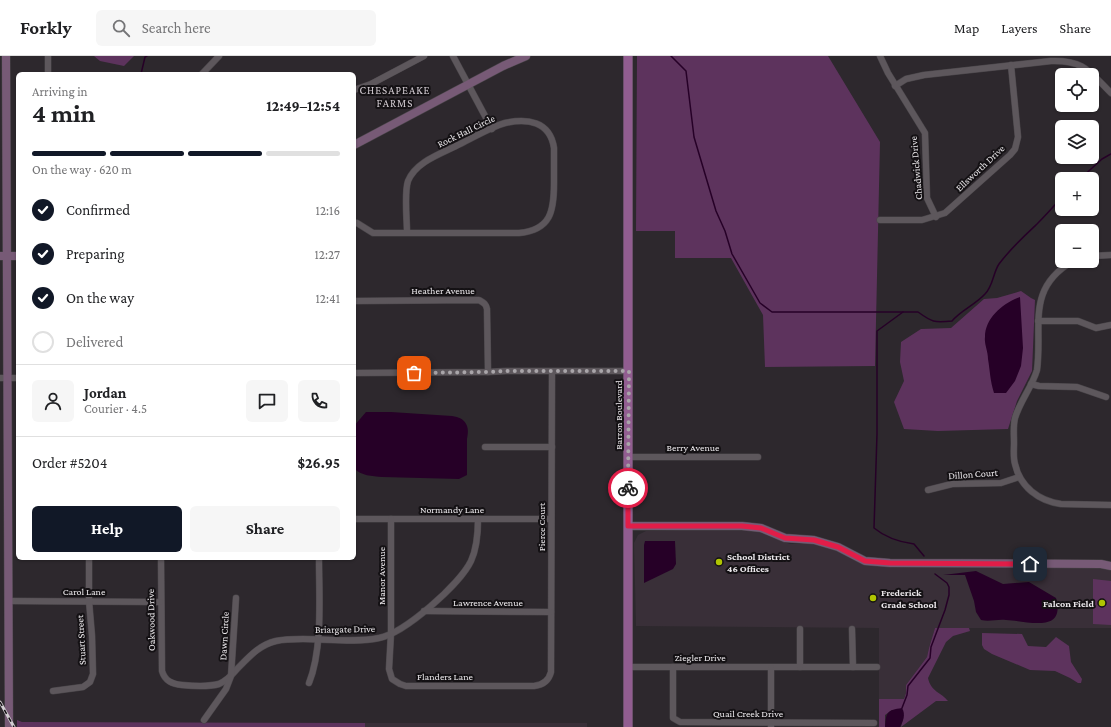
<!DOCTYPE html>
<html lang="en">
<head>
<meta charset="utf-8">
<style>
  body { margin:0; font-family:"Crimson Pro",serif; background:#f6f6f6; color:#202124; height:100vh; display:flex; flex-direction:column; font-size:15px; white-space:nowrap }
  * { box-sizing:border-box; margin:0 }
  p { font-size:13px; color:#757577 }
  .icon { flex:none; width:22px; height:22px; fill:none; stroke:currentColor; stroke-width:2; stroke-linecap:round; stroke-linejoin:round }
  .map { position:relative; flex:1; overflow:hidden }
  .details { position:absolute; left:16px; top:16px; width:340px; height:488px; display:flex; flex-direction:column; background:#fff; border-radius:6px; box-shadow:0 1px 3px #0004 }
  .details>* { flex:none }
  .buttons { position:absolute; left:1055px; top:12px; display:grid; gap:8px }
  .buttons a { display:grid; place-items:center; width:44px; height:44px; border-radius:6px; background:#fff; box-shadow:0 1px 3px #0004; font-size:20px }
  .pin { position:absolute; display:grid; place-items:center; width:34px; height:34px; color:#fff; margin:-17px; border-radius:8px; box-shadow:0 2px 6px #0006 }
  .courier { position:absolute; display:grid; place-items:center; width:40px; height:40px; margin:-20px; border:3px solid #e11d48; border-radius:50%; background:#fff; color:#222; box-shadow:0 1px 5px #0007 }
  .summary em { font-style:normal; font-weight:700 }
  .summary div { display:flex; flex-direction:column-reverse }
  .summary { display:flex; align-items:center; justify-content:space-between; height:68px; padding:0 16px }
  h1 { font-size:26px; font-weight:700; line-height:30px }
  .bar { display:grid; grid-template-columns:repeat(4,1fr); gap:6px 4px; align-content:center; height:48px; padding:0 16px }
  .bar i { height:5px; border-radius:3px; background:#e0e0e0 }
  .bar .current { background:#111827 }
  .bar p { grid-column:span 4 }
  .line { display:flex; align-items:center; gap:10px; padding:0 16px; border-top:1px solid #e0e0e0 }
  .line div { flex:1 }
  .round { display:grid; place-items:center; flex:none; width:42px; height:42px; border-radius:6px; background:#f6f6f6 }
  ol { padding:0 16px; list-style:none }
  li { display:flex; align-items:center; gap:12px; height:44px }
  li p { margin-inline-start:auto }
  li .icon { padding:4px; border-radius:50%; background:#111827; color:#fff; stroke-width:4 }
  li:last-child { color:#757577 }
  li i { width:22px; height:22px; border:2px solid #e0e0e0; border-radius:50% }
  .action { display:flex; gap:8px; margin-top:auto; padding:8px 16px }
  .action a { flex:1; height:46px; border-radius:6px; background:#111827; color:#fff; font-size:16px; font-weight:700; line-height:46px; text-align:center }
  .action a+a { background:#f6f6f6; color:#202124 }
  header { display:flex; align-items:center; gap:24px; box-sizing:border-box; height:56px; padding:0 20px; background:#fff; border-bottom:1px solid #e0e0e0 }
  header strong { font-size:19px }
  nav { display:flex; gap:22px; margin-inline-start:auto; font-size:14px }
  .search { width:280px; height:36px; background:#f6f6f6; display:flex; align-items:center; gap:10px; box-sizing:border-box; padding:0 14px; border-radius:6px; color:#757577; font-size:15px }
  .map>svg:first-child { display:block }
  .built { fill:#392f38 }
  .green { fill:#5d335d }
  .water { fill:#260027 }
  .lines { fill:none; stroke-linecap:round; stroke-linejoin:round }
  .stream { stroke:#260027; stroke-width:1.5 }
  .street-casing { stroke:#494549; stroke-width:7 }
  .secondary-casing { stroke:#494549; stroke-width:9 }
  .primary-casing { stroke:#494549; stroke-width:10 }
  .street { stroke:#5d575c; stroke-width:6 }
  .secondary { stroke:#775a76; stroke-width:8 }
  .primary { stroke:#915d90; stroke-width:9 }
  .rail-casing { stroke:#d2ced2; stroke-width:3 }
  .rail { stroke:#141114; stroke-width:1.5; stroke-dasharray:4.5; stroke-linecap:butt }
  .done { stroke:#a9a5a9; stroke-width:4; stroke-dasharray:0 7.2 }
  .route { stroke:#e11d48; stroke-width:5 }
  .poi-dot { fill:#b0c502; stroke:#141114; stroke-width:1.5 }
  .labels { text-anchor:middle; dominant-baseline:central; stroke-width:4; stroke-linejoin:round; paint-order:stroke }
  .street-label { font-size:10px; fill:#ece9ec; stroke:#141114 }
  .poi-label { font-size:10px; font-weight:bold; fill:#ece9ec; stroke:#141114; text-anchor:start }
  .neighbourhood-label { font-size:11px; letter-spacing:1px; fill:#d4cdd3; stroke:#141114 }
</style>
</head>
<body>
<header>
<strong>Forkly</strong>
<div class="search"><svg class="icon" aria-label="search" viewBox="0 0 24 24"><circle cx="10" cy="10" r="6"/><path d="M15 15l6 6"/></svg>Search here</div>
<nav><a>Map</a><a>Layers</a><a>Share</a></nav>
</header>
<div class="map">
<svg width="1111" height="671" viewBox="0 0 1111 671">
  <rect width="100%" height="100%" fill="#2d282d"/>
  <!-- built -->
  <g class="built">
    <path d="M745 472 760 475 767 479 790 488H814L833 493 859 505 1099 511 1106 512 1111 514V572H935L929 592 927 601 906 629V637L904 643H879V572L636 570 634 487 638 479 646 475Z"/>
    <rect x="365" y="667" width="222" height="4"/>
  </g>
  <!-- green -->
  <g class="green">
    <path d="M94 0H134L124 10 100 5Z"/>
    <path d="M637 0H828L880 86 875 310 765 311 763 259 731 202H675V175H636Z"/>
    <path d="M1021 235 1031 242 1035 244 1032 315 1017 345 1008 373 938 375 904 373 894 346 904 325 900 306 901 286 921 273 951 272 984 243 997 242Z"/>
    <path d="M1093 523 1111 525V569L1093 568Z"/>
    <path d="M935 572H969L970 575 953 580 946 586 928 622C931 636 941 636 948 645H936L901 671 903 663 892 654 885 659V671H879V643H904L906 637V629L927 601 929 592Z"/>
    <path d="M982 577 1022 578 1028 590 1046 591 1056 581 1069 590 1071 606 1082 623 1081 627H1078L1070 622 1055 615 1030 614 992 598 984 593 982 589Z"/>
    <path d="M17 664 22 666 365 667V671H17Z"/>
  </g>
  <!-- water -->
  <g class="water">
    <path d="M1020 241 1023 292 1021 310 1015 325 1006 337H994C990 324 990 315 988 303 988 295 984 288 985 281 985 262 1003 247 1020 241Z"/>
    <path d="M366 356H391L452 360C466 362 470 370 467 383V419L459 423 382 421C372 420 361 420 354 412V370Z"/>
    <path d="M645 485H675L676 508 673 513 644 527V489Z"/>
    <path d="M976 515 1003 528 1029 526 1056 542C1066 578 1027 565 1006 564 997 563 990 566 981 564L976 556 974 545 965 519H943Z"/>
    <path d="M902 652C906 659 903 665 900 671H885C886 656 887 654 902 652Z"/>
  </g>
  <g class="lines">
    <!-- stream -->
    <g class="stream">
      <path d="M671 0 686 15 694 81 716 155 725 175 732 198 760 247 772 256H918C932 266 934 267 952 265 961 254 975 249 985 238 993 230 993 217 999 208 1011 192 1023 181 1037 168 1046 159 1054 150 1062 141"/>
      <path d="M141 18 145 1 147 0"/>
      <path d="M1080 123 1102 103 1111 98"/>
      <path d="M903 256 877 275V378L874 472C886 482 899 486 914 488L924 500"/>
      <path d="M902 652 907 639 908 630 930 602 931 591 945 554 949 539V531L947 527 935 518"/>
    </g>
    <defs>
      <g id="street">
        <path d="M48 0V18"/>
        <path d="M453 0 492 73"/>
        <path d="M880 0 888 17 925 77 927 142 936 161"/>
        <path d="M202 18 219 0"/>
        <path d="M895 30 906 23 924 19 1051 5C1084 4 1089 15 1111 37"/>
        <path d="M354 34 371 28 424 0"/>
        <path d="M880 164H922L945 157 1010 99 1015 93 1018 81 1011 9"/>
        <path d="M357 167 373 177H519C551 174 554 155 554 127 554 116 554 104 554 92 550 65 527 62 505 67 490 71 473 82 460 88 443 97 416 105 408 125 404 137 407 163 407 177"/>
        <path d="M1092 200 1111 199"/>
        <path d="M1073 205C1025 233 1043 270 1037 314 1032 331 1020 345 1015 362 1013 370 1014 378 1014 387 1014 394 1013 401 1015 408 1020 431 1039 445 1061 448L1111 449"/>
        <path d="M354 245 479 244C484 247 486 248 487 253L488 316"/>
        <path d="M1038 265H1078L1096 272 1111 269"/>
        <path d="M354 317 488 316 506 315H629"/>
        <path d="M0 322H18"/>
        <path d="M1031 328 1039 330 1077 331 1106 341"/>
        <path d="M485 391H552"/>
        <path d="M629 401H758"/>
        <path d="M928 434 952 428 1001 427 1019 421"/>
        <path d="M354 463H551"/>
        <path d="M391 463V577L389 613 392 623 400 628 406 630H534C543 629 549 624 551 616L552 316"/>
        <path d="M161 502 162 615C165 625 172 628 182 629 193 630 208 631 219 628 226 625 232 619 237 613 249 601 259 589 276 585 285 583 295 583 303 583 326 583 358 587 379 582 405 577 460 528 471 505 477 492 478 477 478 463"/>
        <path d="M9 545 160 546"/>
        <path d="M424 555 551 556"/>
        <path d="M852 573 853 611"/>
        <path d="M628 611H877"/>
        <path d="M673 611V662L680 666 874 667"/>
        <path d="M800 611V573"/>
        <path d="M771 612V671"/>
        <path d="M309 627C323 592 319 540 319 502"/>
        <path d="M53 635 83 631 90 626 93 618 92 580 89 545V502"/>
        <path d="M204 664 226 633 231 620 236 542"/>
      </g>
      <g id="secondary">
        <path d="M6 0 9 671"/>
        <path d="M354 89 503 10 526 0"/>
        <path d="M0 200H18"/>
        <path d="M629 470H742L761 472 785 482 814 484 838 491 865 505 890 507 1101 508 1111 510"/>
      </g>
      <path id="primary" d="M628 0V671"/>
    </defs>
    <!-- street casing -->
    <use href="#street" class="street-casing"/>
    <!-- secondary casing -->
    <use href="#secondary" class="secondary-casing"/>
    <!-- primary casing -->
    <use href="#primary" class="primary-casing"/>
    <!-- street -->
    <use href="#street" class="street"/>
    <!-- secondary -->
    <use href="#secondary" class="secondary"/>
    <!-- primary -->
    <use href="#primary" class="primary"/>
    <defs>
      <path id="rail" d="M0 646 14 671"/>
    </defs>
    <!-- rail casing -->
    <use href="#rail" class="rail-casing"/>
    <!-- rail -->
    <use href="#rail" class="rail"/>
  </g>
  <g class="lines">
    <!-- done -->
    <path class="done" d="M414 317 488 316 506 315H629L628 432"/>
    <!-- route -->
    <path class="route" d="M628 432V470H742L761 472 785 482 814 484 838 491 865 505 890 507 1030 508"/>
  </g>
  <!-- markers -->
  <g class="poi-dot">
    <circle cx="719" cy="506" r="4"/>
    <circle cx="873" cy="542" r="4"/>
    <circle cx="1102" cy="547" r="4"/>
  </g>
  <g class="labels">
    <!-- street labels -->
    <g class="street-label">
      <text transform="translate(466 75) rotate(-26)">Rock Hall Circle</text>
      <text transform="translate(916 112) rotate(-95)">Chadwick Drive</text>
      <text transform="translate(980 112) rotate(-43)">Ellsworth Drive</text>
      <text x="443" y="234">Heather Avenue</text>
      <text transform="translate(618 359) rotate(-90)">Barron Boulevard</text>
      <text x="693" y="391">Berry Avenue</text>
      <text transform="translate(973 418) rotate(-4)">Dillon Court</text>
      <text x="452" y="453">Normandy Lane</text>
      <text transform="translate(541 471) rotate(-90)">Pierce Court</text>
      <text transform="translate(381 520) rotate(-90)">Manor Avenue</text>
      <text x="84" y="535">Carol Lane</text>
      <text x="488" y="546">Lawrence Avenue</text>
      <text transform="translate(151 564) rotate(-91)">Oakwood Drive</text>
      <text transform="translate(345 573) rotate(-1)">Briargate Drive</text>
      <text transform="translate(224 580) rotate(-87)">Dawn Circle</text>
      <text transform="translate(81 584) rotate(-93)">Stuart Street</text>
      <text x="700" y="601">Ziegler Drive</text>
      <text x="445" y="620">Flanders Lane</text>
      <text x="748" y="657">Quail Creek Drive</text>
    </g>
    <!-- poi labels -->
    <g class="poi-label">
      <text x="727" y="500">School District<tspan x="727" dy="12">46 Offices</tspan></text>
      <text x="881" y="536">Frederick<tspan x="881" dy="12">Grade School</tspan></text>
      <text x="1094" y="547" text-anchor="end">Falcon Field</text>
    </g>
    <!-- neighbourhood labels -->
    <g class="neighbourhood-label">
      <text x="395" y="34">CHESAPEAKE<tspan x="395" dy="13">FARMS</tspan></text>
    </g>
  </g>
</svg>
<div class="buttons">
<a><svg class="icon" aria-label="locate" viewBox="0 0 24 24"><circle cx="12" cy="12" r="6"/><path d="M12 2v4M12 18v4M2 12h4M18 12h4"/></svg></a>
<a><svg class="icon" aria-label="layers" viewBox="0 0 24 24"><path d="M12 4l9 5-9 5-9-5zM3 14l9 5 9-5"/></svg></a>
<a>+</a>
<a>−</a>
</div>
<div class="pin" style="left:414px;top:317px;background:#ea580c"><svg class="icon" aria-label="bag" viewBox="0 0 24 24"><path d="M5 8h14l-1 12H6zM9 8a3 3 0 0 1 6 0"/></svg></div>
<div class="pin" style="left:1030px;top:508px;background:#1f2937"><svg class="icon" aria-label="home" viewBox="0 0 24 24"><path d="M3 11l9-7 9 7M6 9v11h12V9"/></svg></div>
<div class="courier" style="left:628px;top:432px"><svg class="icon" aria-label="bike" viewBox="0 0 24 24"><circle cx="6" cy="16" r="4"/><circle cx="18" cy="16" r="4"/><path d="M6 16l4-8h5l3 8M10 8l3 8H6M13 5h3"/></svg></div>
<section class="details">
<div class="summary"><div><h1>4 min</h1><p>Arriving in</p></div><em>12:49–12:54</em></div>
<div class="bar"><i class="current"></i><i class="current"></i><i class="current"></i><i></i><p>On the way · 620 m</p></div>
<ol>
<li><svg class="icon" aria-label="check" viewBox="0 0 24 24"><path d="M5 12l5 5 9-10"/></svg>Confirmed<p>12:16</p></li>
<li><svg class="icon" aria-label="check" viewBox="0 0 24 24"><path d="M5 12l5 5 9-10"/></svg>Preparing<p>12:27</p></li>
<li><svg class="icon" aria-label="check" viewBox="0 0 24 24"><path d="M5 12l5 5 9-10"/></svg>On the way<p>12:41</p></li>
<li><i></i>Delivered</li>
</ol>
<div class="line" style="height:72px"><a class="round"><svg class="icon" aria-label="person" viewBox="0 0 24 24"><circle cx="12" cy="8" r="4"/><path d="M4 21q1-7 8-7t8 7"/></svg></a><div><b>Jordan</b><p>Courier · 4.5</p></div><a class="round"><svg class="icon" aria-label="chat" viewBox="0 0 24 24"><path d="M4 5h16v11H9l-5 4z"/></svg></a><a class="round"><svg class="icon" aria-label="phone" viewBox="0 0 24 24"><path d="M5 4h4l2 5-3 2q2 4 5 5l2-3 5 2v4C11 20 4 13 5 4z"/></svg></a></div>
<div class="line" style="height:52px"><div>Order #5204</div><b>$26.95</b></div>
<div class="action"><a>Help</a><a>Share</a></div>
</section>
</div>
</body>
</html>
